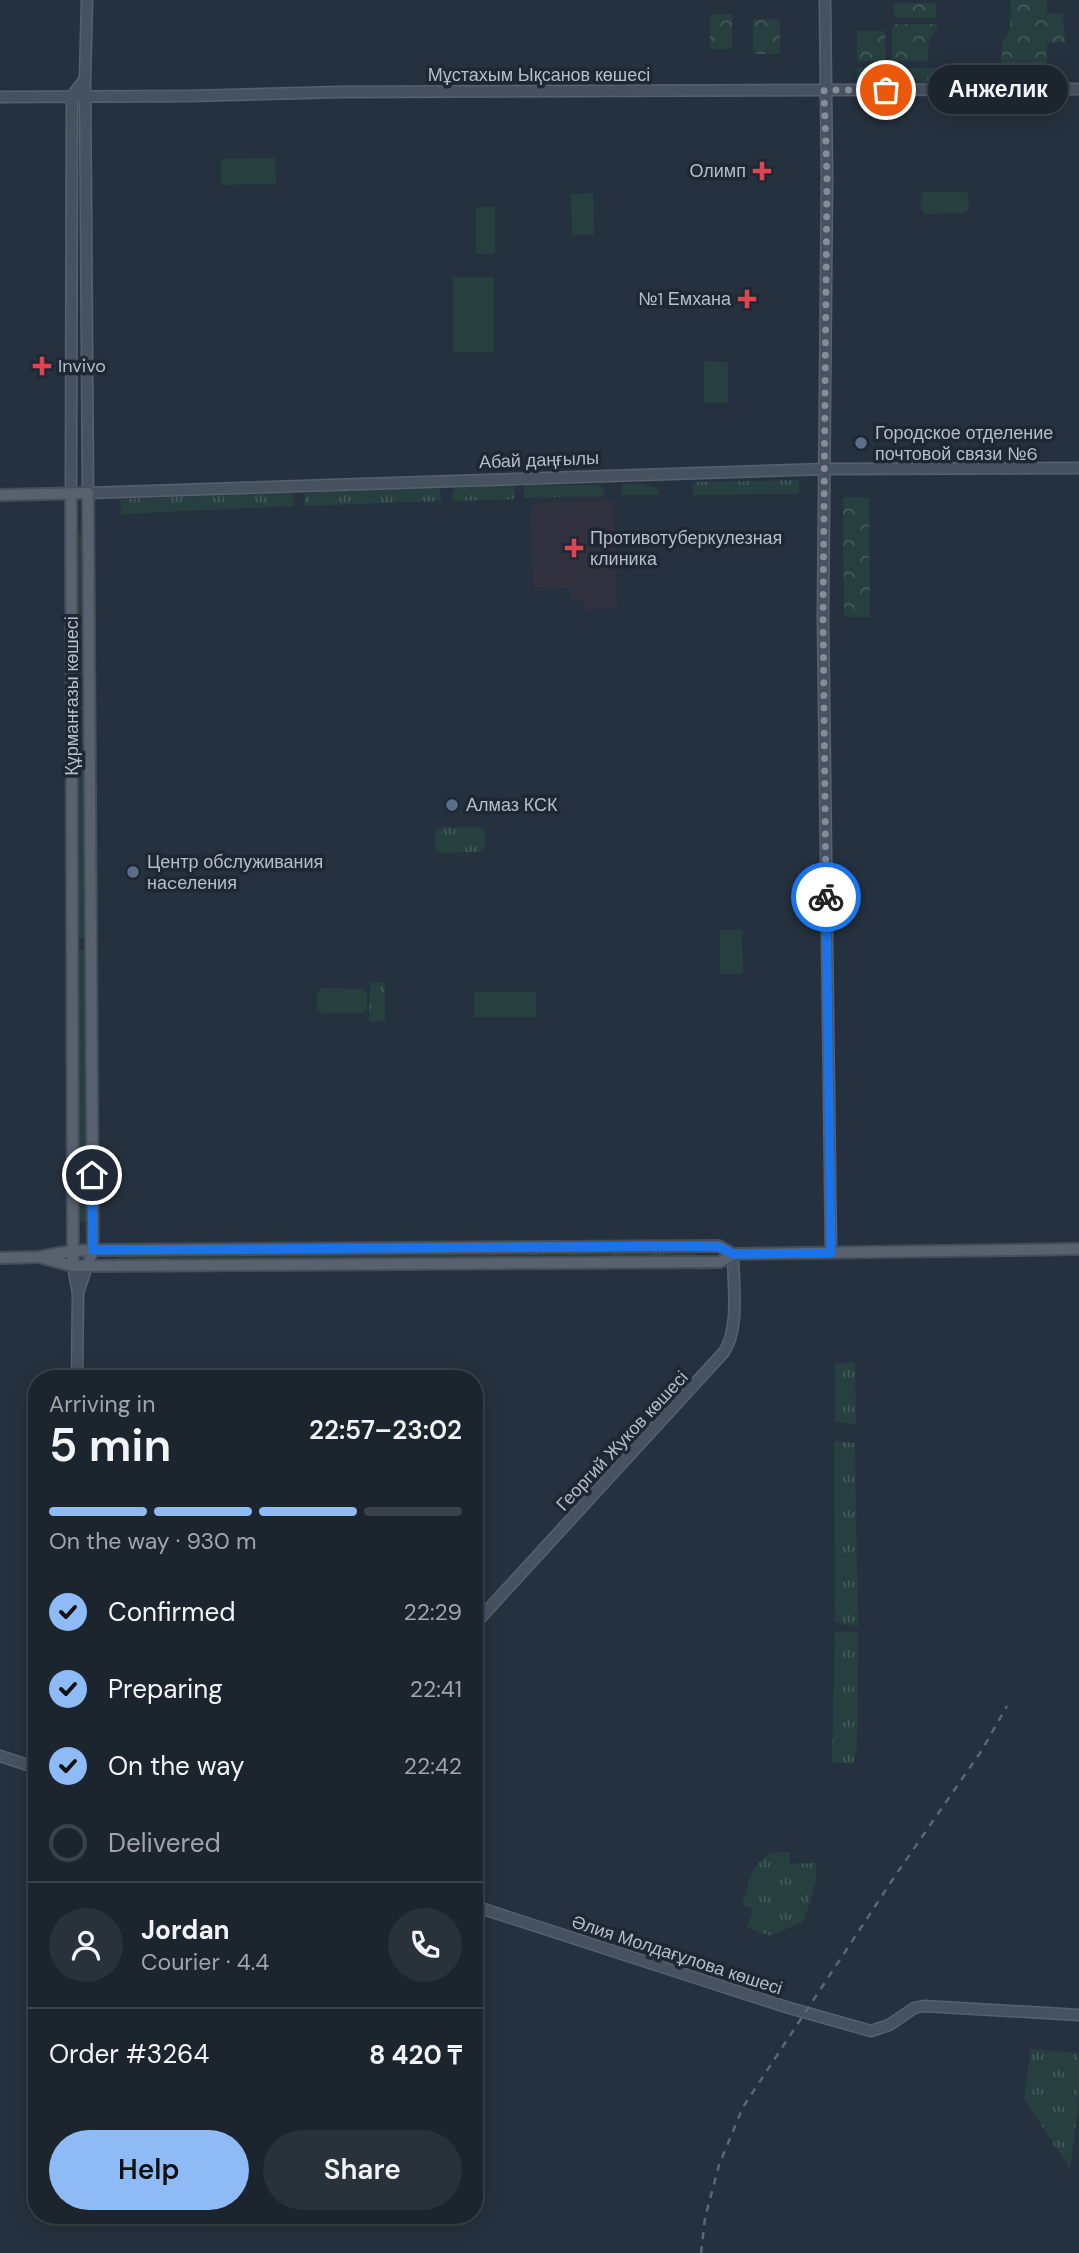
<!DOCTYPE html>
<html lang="en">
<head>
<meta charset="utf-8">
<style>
  body { margin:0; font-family:"DM Sans",sans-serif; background:#29313a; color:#f1f3f6; height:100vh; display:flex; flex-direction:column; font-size:26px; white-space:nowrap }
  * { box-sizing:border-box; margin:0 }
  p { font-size:23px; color:#a0a5aa }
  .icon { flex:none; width:38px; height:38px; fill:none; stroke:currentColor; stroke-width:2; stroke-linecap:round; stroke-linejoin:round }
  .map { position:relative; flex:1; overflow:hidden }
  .sheet { position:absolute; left:28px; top:1370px; width:455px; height:854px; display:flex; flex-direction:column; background:#1c252e; border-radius:28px; box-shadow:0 4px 18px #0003,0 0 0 2px #3a424a }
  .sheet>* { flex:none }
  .pin { position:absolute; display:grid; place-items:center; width:60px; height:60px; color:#fff; margin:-30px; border:4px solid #fff; border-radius:50%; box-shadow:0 2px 7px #0007 }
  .courier { position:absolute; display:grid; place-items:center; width:70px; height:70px; margin:-35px; border:5px solid #1a73e8; border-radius:50%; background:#fff; color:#222; box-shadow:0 2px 9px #0007 }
  .bubble { position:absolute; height:49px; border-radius:24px; background:#1c252e; box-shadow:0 4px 18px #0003,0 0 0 2px #3a424a; font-size:23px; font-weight:600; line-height:49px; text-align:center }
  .headline em { font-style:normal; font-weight:600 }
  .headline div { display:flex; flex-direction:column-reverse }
  .headline { display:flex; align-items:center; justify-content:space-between; height:119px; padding:0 21px }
  h1 { font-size:46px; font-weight:600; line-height:52px }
  .bar { display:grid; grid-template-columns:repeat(4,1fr); gap:10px 7px; align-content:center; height:84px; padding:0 21px }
  .bar i { height:9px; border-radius:5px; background:#3a424a }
  .bar .on { background:#8ebaf5 }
  .bar p { grid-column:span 4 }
  .line { display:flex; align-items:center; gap:18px; padding:0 21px; border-top:2px solid #3a424a }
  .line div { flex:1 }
  .round { display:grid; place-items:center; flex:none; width:74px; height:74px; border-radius:37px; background:#29313a }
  ol { padding:0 21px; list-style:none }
  li { display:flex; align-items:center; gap:21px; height:77px }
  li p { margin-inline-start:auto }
  li .icon { padding:7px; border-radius:50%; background:#8ebaf5; color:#111; stroke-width:4 }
  li:last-child { color:#a0a5aa }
  li i { width:38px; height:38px; border:4px solid #3a424a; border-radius:50% }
  .action { display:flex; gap:14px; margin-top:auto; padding:14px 21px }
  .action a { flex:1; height:80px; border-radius:42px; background:#8ebaf5; color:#111; font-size:28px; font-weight:600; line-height:80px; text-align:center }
  .action a+a { background:#29313a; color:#f1f3f6 }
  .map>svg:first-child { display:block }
  .medical { fill:#32313f }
  .grass { fill:url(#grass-tufts) }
  .forest { fill:url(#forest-crowns) }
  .garden { fill:#283f40 }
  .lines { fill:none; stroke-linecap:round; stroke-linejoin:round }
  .secondary-casing { stroke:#57606c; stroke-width:13 }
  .primary-casing { stroke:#454e5a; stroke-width:14 }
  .secondary { stroke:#475261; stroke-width:10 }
  .primary { stroke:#57626e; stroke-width:10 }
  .rail { stroke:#5b6775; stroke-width:2.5; stroke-dasharray:7 7; stroke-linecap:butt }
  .done { stroke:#838c98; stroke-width:7; stroke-dasharray:0 12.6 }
  .route { stroke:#1a73e8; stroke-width:9 }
  .health-dot { fill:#e0444e; stroke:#1e2733; stroke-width:2.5 }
  .service-dot { fill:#5c6f8a; stroke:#1e2733; stroke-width:2.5 }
  .labels { text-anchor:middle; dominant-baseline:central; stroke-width:7; stroke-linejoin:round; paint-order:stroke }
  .street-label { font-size:18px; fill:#b5bdc9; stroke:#1e2733 }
  .poi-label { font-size:18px; fill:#b5bdc9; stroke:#1e2733; text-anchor:start }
</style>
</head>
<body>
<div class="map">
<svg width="1079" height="2253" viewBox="0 0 1079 2253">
  <defs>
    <pattern id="grass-tufts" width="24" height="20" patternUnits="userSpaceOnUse" patternTransform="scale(1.75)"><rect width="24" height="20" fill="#283f40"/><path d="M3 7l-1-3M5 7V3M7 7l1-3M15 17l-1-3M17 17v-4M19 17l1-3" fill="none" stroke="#45595a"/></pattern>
    <pattern id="forest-crowns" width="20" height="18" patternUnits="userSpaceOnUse" patternTransform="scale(1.75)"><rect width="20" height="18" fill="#283f40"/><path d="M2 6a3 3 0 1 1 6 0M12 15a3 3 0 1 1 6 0" fill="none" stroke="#45595a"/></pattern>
  </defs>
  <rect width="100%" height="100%" fill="#25313e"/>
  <!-- medical -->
  <path class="medical" d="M613 501 617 608 584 610 585 601 570 599V588L533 587 531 510 538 502Z"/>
  <!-- grass -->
  <g class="grass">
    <rect x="857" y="68" width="28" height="14"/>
    <path d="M892 68H941L931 82H892Z"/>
    <path d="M799 480V494L693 495 692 485 696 482Z"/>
    <path d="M515 484V499L453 501 452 492 456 488Z"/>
    <path d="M623 484H642L656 488 660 495H620Z"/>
    <path d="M527 485H598L603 488 605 496 524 498V487Z"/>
    <path d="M440 486 441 501 304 506 305 493Z"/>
    <path d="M292 493 294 506 121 514 120 499Z"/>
    <path d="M76 533H82L83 741H77Z"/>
    <path d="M77 757H84L85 938H77Z"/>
    <path d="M440 827H480L485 831V847L479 852 440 853 435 848V832Z"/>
    <path d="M77 950H86L88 1222H80Z"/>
    <path d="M370 982H385V1021H369Z"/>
    <path d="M696 1251V1257L118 1261V1255Z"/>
    <path d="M835 1363H855L856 1425 835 1421Z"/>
    <path d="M834 1441 855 1443 858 1627 835 1622Z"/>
    <path d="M835 1631 858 1632 857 1747 853 1763H832Z"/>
    <path d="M790 1852V1864L816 1863V1880L804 1921 771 1936 747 1928 753 1909 742 1905 753 1869 769 1853Z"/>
    <path d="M1031 2049 1079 2053V2098L1070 2169 1024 2099Z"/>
  </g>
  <!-- forest -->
  <g class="forest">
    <path d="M1011 0H1047V13H1063L1065 42 1047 43 1046 73H1001L1002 43 1010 31Z"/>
    <rect x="894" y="3" width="42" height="15"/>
    <rect x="710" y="14" width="22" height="35"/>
    <rect x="753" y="19" width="27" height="35"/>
    <path d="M895 24H937V29L929 39 928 61H892V29Z"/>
    <path d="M857 31H885L886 61H857Z"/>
    <path d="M843 497 869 498 870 617H844Z"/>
  </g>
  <!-- garden -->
  <g class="garden">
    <path d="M275 158 276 184 221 185V159Z"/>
    <path d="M923 192H964L968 194 969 209 965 213 924 214C920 208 919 198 923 192Z"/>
    <path d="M593 193 594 235H572L571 194Z"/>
    <rect x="476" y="207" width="19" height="47"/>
    <rect x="453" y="277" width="41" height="75"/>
    <path d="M704 361 728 362V403H704Z"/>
    <path d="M720 930H742L743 974H720Z"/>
    <path d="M322 988 362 989 367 994V1009L362 1013H322L317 1009V994Z"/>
    <rect x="474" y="992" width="62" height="25"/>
  </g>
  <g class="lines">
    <defs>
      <g id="secondary">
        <path d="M87 0 85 79 88 493 825 469 1079 468"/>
        <path d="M825 0 827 178 823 615 831 1253"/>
        <path d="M0 97 190 96 339 92 1079 89"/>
        <path d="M71 493 72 96 85 79"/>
        <path d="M73 1266 78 1293 77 1379"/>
        <path d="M78 1293 87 1266"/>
        <path d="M474 1625 724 1352C740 1328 733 1283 733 1254"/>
        <path d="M0 1756 37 1768"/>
        <path d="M474 1906 786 2007 871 2031 889 2025 914 2008 924 2006 1079 2015"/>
      </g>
      <g id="primary">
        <path d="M71 493 73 1266"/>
        <path d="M0 495 88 493 93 1250 87 1266"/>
        <path d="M0 1258 39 1257 72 1251 93 1250 719 1246 733 1254 1079 1249"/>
        <path d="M42 1258 73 1266H87L720 1262 733 1254"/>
      </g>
    </defs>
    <!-- secondary casing -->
    <use href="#secondary" class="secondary-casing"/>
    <!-- primary casing -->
    <use href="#primary" class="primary-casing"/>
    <!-- secondary -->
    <use href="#secondary" class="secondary"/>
    <!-- primary -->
    <use href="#primary" class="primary"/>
    <!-- rail -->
    <path class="rail" d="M701 2253 705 2218 719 2165 743 2107 895 1876 982 1750 1007 1706"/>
  </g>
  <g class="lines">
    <!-- done -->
    <path class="done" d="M826 897 823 615 827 178 824 90H886"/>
    <!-- route -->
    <path class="route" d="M92 1175 93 1250 677 1246 719 1247 733 1254 831 1253 826 897"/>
  </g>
  <!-- markers -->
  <g class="health-dot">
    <path d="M758.5 160.5h7v7h7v7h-7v7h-7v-7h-7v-7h7z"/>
    <path d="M743.5 288.5h7v7h7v7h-7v7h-7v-7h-7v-7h7z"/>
    <path d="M38.5 355.5h7v7h7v7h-7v7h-7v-7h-7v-7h7z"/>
    <path d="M570.5 537.5h7v7h7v7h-7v7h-7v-7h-7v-7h7z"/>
  </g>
  <g class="service-dot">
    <circle cx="861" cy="443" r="7"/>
    <circle cx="452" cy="805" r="7"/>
    <circle cx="133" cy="872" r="7"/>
  </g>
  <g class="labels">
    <!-- street labels -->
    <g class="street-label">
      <text x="539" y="75">Мұстахым Ықсанов көшесі</text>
      <text transform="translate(539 460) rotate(-2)">Абай даңғылы</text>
      <text transform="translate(72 696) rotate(-90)">Құрманғазы көшесі</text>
      <text transform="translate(622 1441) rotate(-47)">Георгий Жуков көшесі</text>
      <text transform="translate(677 1955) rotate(18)">Әлия Молдағұлова көшесі</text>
    </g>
    <!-- poi labels -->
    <g class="poi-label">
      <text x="746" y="171" text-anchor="end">Олимп</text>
      <text x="731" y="299" text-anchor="end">№1 Емхана</text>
      <text x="58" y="366">Invivo</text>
      <text x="875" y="433">Городское отделение<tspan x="875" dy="21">почтовой связи №6</tspan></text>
      <text x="590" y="538">Противотуберкулезная<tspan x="590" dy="21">клиника</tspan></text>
      <text x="466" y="805">Алмаз КСК</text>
      <text x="147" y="862">Центр обслуживания<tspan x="147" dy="21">наcеления</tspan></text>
    </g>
  </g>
</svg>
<div class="pin" style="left:886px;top:90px;background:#ea580c"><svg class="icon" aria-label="bag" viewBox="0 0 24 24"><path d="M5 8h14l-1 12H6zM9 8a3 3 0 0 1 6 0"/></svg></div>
<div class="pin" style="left:92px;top:1175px;background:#1f2937"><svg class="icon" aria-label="home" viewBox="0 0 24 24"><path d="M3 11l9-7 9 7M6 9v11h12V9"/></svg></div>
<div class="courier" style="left:826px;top:897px"><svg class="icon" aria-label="bike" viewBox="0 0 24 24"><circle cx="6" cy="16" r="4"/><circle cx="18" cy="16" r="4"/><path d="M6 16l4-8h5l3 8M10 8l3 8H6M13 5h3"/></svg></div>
<div class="bubble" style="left:928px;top:65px;width:140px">Анжелик</div>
<section class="sheet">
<div class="headline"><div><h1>5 min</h1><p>Arriving in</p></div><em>22:57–23:02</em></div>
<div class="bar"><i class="on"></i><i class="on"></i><i class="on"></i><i></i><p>On the way · 930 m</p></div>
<ol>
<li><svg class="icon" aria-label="check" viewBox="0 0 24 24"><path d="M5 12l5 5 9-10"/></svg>Confirmed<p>22:29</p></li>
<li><svg class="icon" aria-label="check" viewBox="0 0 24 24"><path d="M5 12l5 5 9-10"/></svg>Preparing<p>22:41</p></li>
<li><svg class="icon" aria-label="check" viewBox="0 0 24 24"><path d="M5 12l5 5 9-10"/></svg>On the way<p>22:42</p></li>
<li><i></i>Delivered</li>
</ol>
<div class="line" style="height:126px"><a class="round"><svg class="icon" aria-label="person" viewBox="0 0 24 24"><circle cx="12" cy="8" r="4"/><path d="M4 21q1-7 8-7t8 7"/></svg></a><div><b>Jordan</b><p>Courier · 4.4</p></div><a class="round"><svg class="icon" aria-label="phone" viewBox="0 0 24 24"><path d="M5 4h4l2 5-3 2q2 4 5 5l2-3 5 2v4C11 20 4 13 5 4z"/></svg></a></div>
<div class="line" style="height:91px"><div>Order #3264</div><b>8 420 ₸</b></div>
<div class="action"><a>Help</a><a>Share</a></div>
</section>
</div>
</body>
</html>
